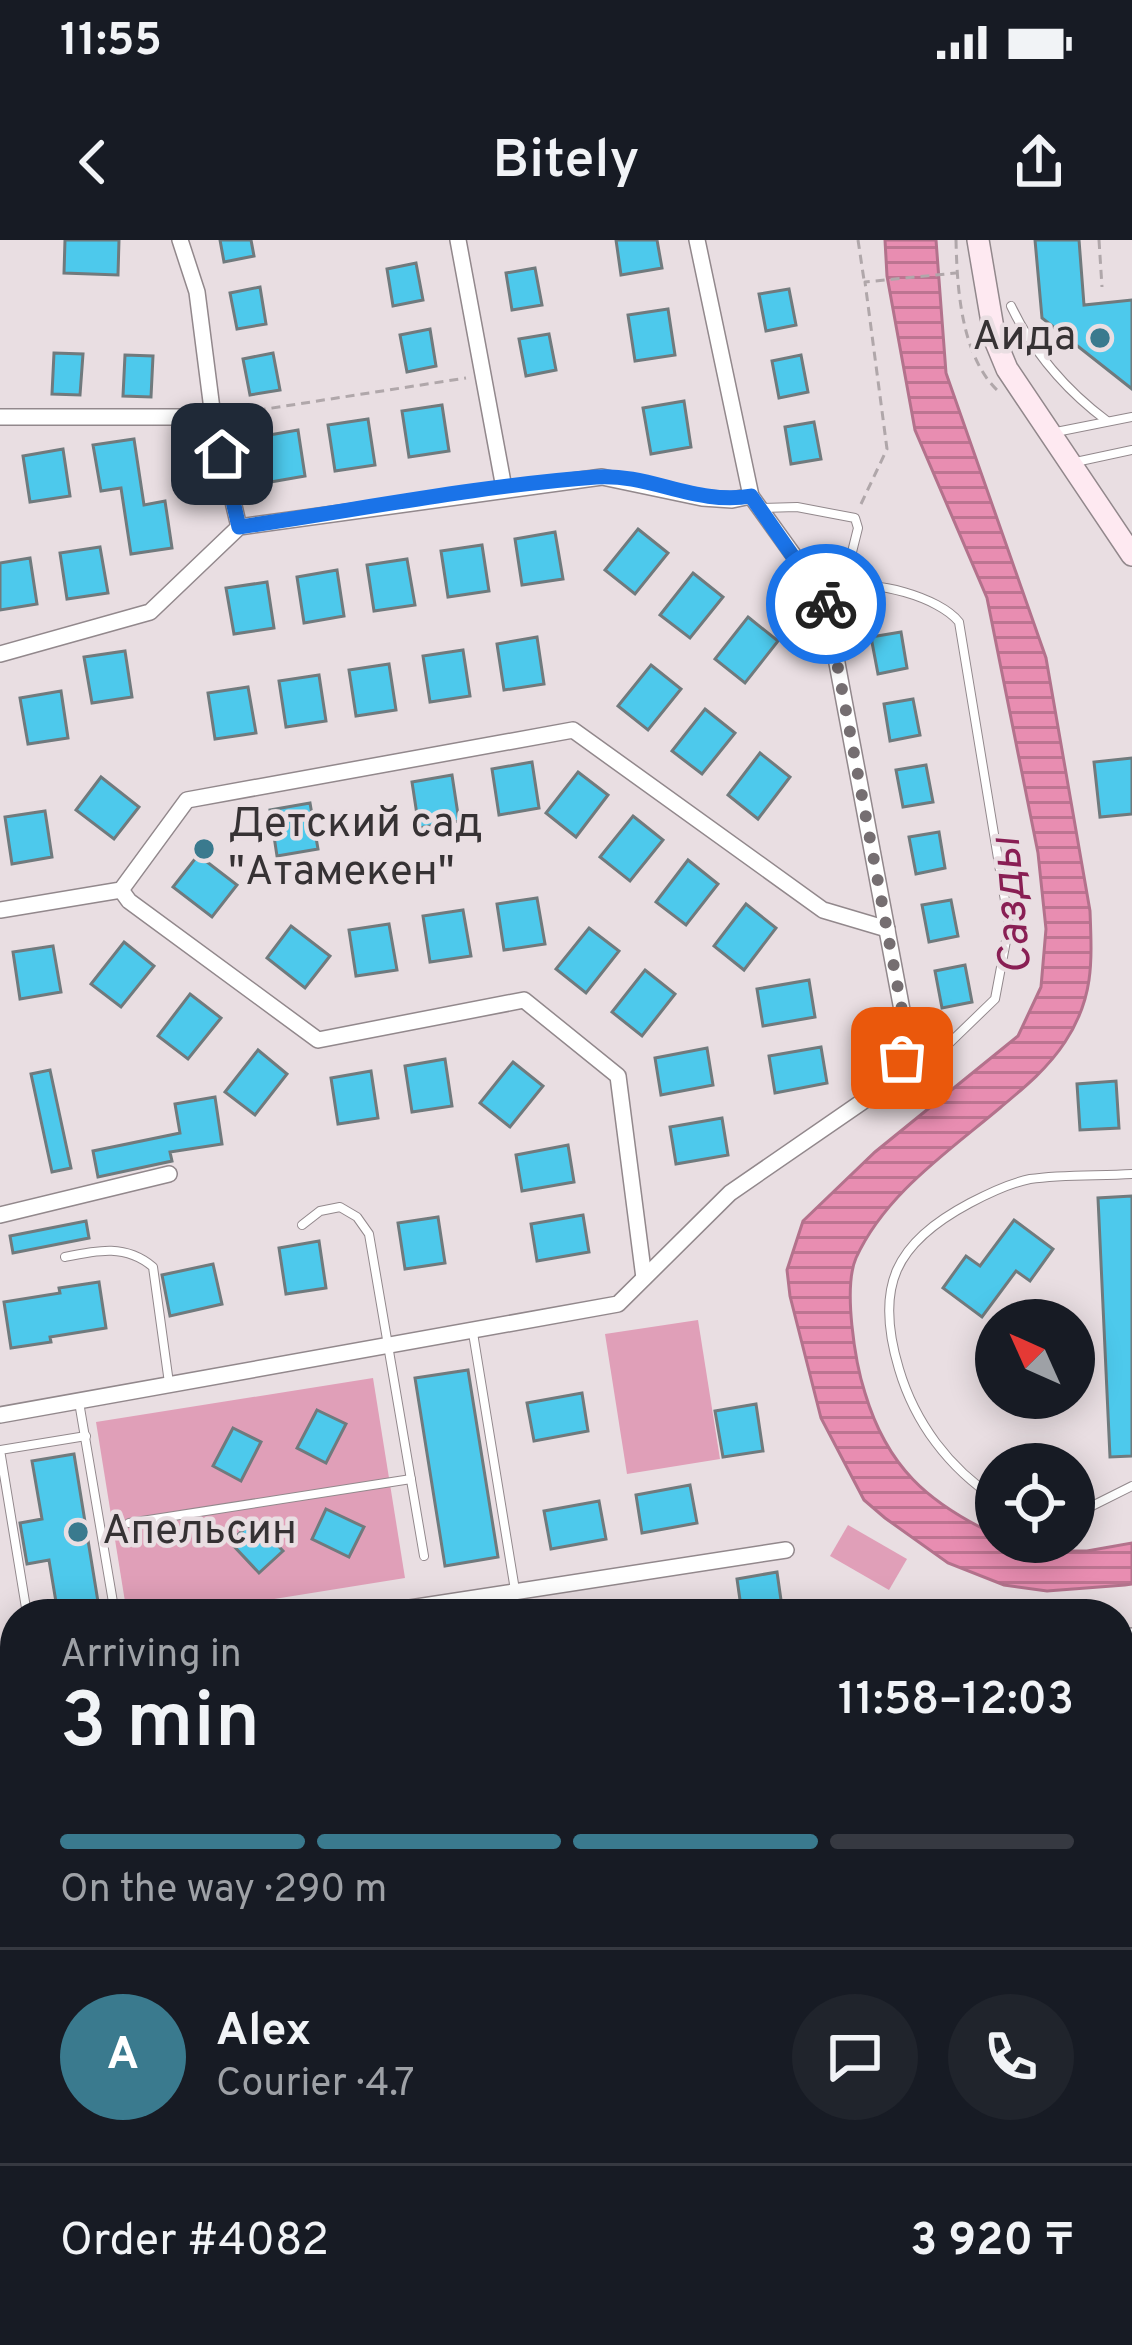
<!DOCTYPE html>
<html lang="en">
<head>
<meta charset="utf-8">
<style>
  body { margin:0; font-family:Overpass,sans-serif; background:#20242c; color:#f1f3f6; height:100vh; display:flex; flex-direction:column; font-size:45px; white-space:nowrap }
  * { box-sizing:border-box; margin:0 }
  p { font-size:39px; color:#9ea1a6 }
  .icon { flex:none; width:66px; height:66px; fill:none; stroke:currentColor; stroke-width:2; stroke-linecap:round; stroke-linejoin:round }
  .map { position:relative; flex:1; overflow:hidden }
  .details { position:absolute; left:0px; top:1359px; width:1134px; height:747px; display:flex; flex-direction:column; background:#171b24; border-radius:48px 48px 0 0; box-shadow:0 6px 30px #0003 }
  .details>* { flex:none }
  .needle { width:78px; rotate:315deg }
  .tools { position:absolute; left:975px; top:1059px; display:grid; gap:24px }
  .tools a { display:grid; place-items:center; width:120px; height:120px; border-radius:50%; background:#171b24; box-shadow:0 6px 30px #0003; font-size:60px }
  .pin { position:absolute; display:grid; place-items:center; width:102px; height:102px; color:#fff; margin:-51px; border-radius:24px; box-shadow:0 6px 18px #0006 }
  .courier { position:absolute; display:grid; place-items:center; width:120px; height:120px; margin:-60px; border:9px solid #1a73e8; border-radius:50%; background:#fff; color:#222; box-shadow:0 3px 15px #0007 }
  .overview em { font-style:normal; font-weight:600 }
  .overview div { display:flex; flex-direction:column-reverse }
  .overview { display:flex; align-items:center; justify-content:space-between; height:204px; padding:0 60px }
  h1 { font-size:78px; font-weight:600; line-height:90px }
  .bar { display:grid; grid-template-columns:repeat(4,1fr); gap:18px 12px; align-content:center; height:144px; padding:0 60px }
  .bar i { height:15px; border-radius:9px; background:#363941 }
  .bar .selected { background:#3a7a8e }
  .bar p { grid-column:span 4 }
  .line { display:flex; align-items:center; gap:30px; padding:0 60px; border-top:3px solid #363941 }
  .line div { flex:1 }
  .round { display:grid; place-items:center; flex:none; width:126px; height:126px; border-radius:63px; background:#20242c }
  .status { display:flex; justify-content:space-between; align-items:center; height:84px; padding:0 60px; background:#171b24; direction:ltr }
  .status svg { height:33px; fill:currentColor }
  header { display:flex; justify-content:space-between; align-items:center; height:156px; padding:0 60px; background:#171b24; font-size:54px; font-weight:600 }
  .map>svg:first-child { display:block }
  .green { fill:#e09fb8 }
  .forest { fill:url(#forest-firs) }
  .water { fill:url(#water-rules); stroke:#b3728c; stroke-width:3 }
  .building { fill:#4dc9ec; stroke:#707a7d; stroke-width:3 }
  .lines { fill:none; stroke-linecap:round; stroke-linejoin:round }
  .lane-casing { stroke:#92888c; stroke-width:10 }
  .street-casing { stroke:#92888c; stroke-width:18 }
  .secondary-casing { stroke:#92888c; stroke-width:24 }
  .path { stroke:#b0a7aa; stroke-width:3; stroke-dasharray:9 6; stroke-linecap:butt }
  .lane { stroke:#fff; stroke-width:8 }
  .street { stroke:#fff; stroke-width:15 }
  .secondary { stroke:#fee9f1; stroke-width:21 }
  .done { stroke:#756e71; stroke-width:12; stroke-dasharray:0 21.6 }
  .route { stroke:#1a73e8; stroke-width:15 }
  .poi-dot { fill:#3a7a8e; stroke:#e9dee2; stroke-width:4.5 }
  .labels { text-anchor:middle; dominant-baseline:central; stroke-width:9; stroke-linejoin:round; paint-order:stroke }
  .poi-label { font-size:42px; fill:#363234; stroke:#e9dee2; text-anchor:start }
  .water-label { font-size:45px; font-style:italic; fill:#891f54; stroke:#e9dee2 }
</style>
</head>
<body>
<div class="status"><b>11:55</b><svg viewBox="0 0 49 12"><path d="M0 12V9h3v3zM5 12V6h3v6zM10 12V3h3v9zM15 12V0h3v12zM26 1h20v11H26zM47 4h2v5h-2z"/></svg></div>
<header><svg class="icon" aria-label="back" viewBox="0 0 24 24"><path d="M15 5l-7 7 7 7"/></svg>Bitely<svg class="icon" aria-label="share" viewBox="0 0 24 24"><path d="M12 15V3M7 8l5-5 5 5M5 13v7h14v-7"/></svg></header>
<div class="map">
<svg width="1132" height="2105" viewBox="0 0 1132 2105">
  <defs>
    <pattern id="forest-firs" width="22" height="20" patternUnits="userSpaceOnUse" patternTransform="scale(3)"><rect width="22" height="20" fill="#e09fb8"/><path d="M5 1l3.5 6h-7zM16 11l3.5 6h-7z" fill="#b68296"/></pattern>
    <pattern id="water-rules" width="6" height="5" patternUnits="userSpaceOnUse" patternTransform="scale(3)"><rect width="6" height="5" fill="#e88db1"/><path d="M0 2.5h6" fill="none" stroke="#bd7491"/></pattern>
  </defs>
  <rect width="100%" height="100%" fill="#e9dee2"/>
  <!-- green -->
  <g class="green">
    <path d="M698 1080 720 1219 627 1234 605 1094Z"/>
    <path d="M373 1138 405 1338 180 1374H127L96 1182Z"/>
    <path d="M848 1285 907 1319 889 1350 830 1316Z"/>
  </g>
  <!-- forest -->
  <path class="forest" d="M848 2091H1006L1009 2105H842Z"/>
  <!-- water -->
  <path class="water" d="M885 0H936L946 133 1046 418 1090 671C1092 722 1094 758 1065 802 1048 828 1025 847 1001 867 949 911 885 954 856 1018 843 1048 855 1122 865 1153 887 1227 928 1263 996 1295V1302L1050 1311H1087L1132 1303V1344L1125 1345 1047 1351 1004 1345 948 1323 885 1278 864 1260 821 1178 790 1056 787 1030 803 981 875 912 1018 796 1041 747 1046 689 1038 613 987 358 915 190 887 36Z"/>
  <!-- building -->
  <g class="building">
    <path d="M65 0H119L118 35 64 33Z"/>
    <path d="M220 0H251L254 16 224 22Z"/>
    <path d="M616 0H657L662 28 621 35Z"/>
    <path d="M1035 0H1079L1084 65 1132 60V149L1042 78Z"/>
    <path d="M416 23 423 60 393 66 387 29Z"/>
    <path d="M535 28 542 65 512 70 506 33Z"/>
    <path d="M260 47 266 84 237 89 230 53Z"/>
    <path d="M789 49 796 85 766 91 759 54Z"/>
    <path d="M668 69 675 115 635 121 628 75Z"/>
    <path d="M430 89 436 126 407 132 400 95Z"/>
    <path d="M549 94 556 130 526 136 519 99Z"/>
    <path d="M54 113 83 114 80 155 52 154Z"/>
    <path d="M273 113 280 150 250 155 243 119Z"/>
    <path d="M125 115 153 116 151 157 123 156Z"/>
    <path d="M801 115 808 152 779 158 772 121Z"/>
    <path d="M684 161 691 207 651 214 643 168Z"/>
    <path d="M442 165 449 211 409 217 402 171Z"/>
    <path d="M368 179 375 225 335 231 328 185Z"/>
    <path d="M814 182 821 219 791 224 785 187Z"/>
    <path d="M298 190 305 236 265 243 258 197Z"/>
    <path d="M134 199 144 265 165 261 172 308 131 314 121 248 101 251 93 205Z"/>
    <path d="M63 209 70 256 30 262 23 216Z"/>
    <path d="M638 289 668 313 635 354 605 330Z"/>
    <path d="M555 292 563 339 522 345 515 299Z"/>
    <path d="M482 305 489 351 448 357 441 311Z"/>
    <path d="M100 307 108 353 67 359 60 313Z"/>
    <path d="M30 318 37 364 0 370V323Z"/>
    <path d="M407 319 415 365 374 371 367 325Z"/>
    <path d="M337 330 344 376 304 383 297 337Z"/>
    <path d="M693 333 723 357 690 398 660 375Z"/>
    <path d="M267 342 274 388 234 394 226 348Z"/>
    <path d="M748 377 778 401 745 443 715 419Z"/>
    <path d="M901 392 907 428 878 434 871 397Z"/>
    <path d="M537 397 544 444 504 450 497 404Z"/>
    <path d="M463 410 470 456 430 462 423 416Z"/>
    <path d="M125 411 132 457 92 463 84 417Z"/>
    <path d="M389 424 396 470 356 476 349 430Z"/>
    <path d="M651 425 681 449 648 490 618 466Z"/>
    <path d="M319 435 326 481 286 487 279 441Z"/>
    <path d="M248 447 256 493 215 499 208 453Z"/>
    <path d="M61 451 68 498 28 504 20 458Z"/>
    <path d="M913 459 920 495 890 501 884 464Z"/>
    <path d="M705 469 735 493 702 534 672 511Z"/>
    <path d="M760 513 790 537 758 579 728 555Z"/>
    <path d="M1132 518V574L1100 577 1094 522Z"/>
    <path d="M532 522 539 568 499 575 492 529Z"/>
    <path d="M926 525 933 562 903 567 896 530Z"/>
    <path d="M578 532 608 555 576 597 546 573Z"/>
    <path d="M452 535 459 581 419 588 412 542Z"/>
    <path d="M101 537 139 567 114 599 76 570Z"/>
    <path d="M310 563 318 609 277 616 270 570Z"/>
    <path d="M45 571 52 617 12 624 5 577Z"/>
    <path d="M633 576 663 600 630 641 600 617Z"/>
    <path d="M939 592 945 628 916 634 909 597Z"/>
    <path d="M198 615 237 645 212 677 173 647Z"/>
    <path d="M688 620 718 644 686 685 656 662Z"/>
    <path d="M537 658 545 704 504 710 497 664Z"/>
    <path d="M951 660 958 696 929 702 922 665Z"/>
    <path d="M746 664 776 688 744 730 714 706Z"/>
    <path d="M463 670 471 716 430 722 423 676Z"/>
    <path d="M389 684 397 730 356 736 349 690Z"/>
    <path d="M291 686 330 716 305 748 267 718Z"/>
    <path d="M589 688 619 711 586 753 556 729Z"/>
    <path d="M124 702 154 726 121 767 91 744Z"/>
    <path d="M53 706 61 752 20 759 13 712Z"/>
    <path d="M965 725 972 762 942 768 935 731Z"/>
    <path d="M645 730 675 754 642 796 612 772Z"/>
    <path d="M809 740 815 777 763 786 757 749Z"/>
    <path d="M190 754 221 778 188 819 158 796Z"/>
    <path d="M821 807 827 843 775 853 769 816Z"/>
    <path d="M707 808 713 845 661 855 655 818Z"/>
    <path d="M258 810 287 834 255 875 225 852Z"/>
    <path d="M445 819 452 866 412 872 405 826Z"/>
    <path d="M513 822 543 846 510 887 480 863Z"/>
    <path d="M50 830 71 928 52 932 31 834Z"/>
    <path d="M371 831 378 878 338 884 331 838Z"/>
    <path d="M1116 841 1119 888 1080 890 1077 844Z"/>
    <path d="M215 857 222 904 170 912 172 921 98 937 93 911 180 893 175 864Z"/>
    <path d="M722 878 728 915 676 924 670 887Z"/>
    <path d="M568 905 574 942 522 951 516 915Z"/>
    <path d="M1132 956V1216L1110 1217 1098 958Z"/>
    <path d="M583 975 589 1012 537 1021 531 984Z"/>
    <path d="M438 977 445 1023 405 1029 398 983Z"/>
    <path d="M1014 980 1053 1009 1030 1041 1016 1031 982 1077 943 1048 966 1016 980 1026Z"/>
    <path d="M86 981 89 998 13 1013 10 996Z"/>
    <path d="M319 1001 326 1048 286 1054 279 1008Z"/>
    <path d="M213 1024 222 1064 170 1076 162 1035Z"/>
    <path d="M99 1042 106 1088 50 1097 51 1102 11 1108 4 1062 60 1053 59 1048Z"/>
    <path d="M468 1130 498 1317 445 1326 415 1138Z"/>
    <path d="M582 1153 588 1191 534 1201 527 1163Z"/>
    <path d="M756 1164 763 1211 723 1217 715 1171Z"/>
    <path d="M317 1170 346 1184 326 1223 297 1208Z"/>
    <path d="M233 1188 261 1202 241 1241 213 1226Z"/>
    <path d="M74 1214 100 1374H58L49 1320 27 1324 20 1283 42 1279 32 1221Z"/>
    <path d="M690 1245 697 1283 642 1293 636 1255Z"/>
    <path d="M599 1261 606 1299 551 1309 544 1271Z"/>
    <path d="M326 1269 364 1287 349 1317 312 1299Z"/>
    <path d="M254 1280 283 1311 259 1333 230 1302Z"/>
    <path d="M777 1332 783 1374H742L737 1339Z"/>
    <path d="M1127 1549 1132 1627 1124 1628 1119 1550Z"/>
    <path d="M15 1655V1706L0 1707V1656Z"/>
    <path d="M15 1740V1856L0 1857V1741Z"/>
    <path d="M15 2024V2098L0 2100V2025Z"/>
    <path d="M56 2091H125L126 2105H58Z"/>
    <path d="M649 2091H777L779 2105H651Z"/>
  </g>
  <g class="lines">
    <defs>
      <g id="lane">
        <path d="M1011 66C1033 112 1067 151 1107 181"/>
        <path d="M1051 193 1132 177"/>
        <path d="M1071 223 1132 210"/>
        <path d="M760 268 797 267 855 278 858 288 843 348"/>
        <path d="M826 358C832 355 836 349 843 348 873 339 939 357 959 382L1009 685 995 759 935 817 919 822 902 817"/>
        <path d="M302 985 320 971 340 967 357 977 369 994 424 1316"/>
        <path d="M65 1017C98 1010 126 1004 153 1027L169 1143"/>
        <path d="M473 1093 515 1350"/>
        <path d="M79 1162 115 1374"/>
        <path d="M996 1259C949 1228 915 1183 899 1129 874 1046 895 1003 970 963 989 953 1010 943 1030 939 1063 934 1099 936 1132 934"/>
        <path d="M1074 1269 1088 1268 1132 1246"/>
        <path d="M129 1283 411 1239"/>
        <path d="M27 1374 0 1210 86 1196"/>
        <path d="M0 1633 15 1632"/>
        <path d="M0 1726 15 1724"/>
        <path d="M0 1869 15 1868"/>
        <path d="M785 2091 787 2105"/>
        <path d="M957 2105 1070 2091 1064 2105"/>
      </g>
      <g id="street">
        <path d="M180 0 197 52 213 177 239 287"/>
        <path d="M458 0 504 248"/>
        <path d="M0 177H213"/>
        <path d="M0 414 150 372 239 287 602 237 702 258 732 260 751 256"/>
        <path d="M121 650 129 661 318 800 524 760 618 836 644 1038"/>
        <path d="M0 670 121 650 187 560 573 490 823 670 887 689"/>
        <path d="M0 975 169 934"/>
        <path d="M0 1175 618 1064 730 953 875 853 902 817 908 802 825 359 751 256 697 0"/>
        <path d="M371 1374 786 1310"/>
        <path d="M1119 1404 1132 1396"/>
        <path d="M0 1431 15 1428"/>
        <path d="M1119 1484 1132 1503"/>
        <path d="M814 2091 816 2105"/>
      </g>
      <g id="secondary">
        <path d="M978 0 995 100 1007 129 1132 315"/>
        <path d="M1119 1816 1132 1814"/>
        <path d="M0 1929 15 1927"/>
      </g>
    </defs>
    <!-- lane casing -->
    <use href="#lane" class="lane-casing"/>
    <!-- street casing -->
    <use href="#street" class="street-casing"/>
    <!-- secondary casing -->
    <use href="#secondary" class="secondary-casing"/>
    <!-- path -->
    <g class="path">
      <path d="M858 0 864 40"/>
      <path d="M956 0C957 48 961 116 998 151"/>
      <path d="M1099 0 1102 47"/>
      <path d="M227 175 466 138"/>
      <path d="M861 264 887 209 865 42 956 33"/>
    </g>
    <!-- lane -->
    <use href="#lane" class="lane"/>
    <!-- street -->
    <use href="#street" class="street"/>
    <!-- secondary -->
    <use href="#secondary" class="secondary"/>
  </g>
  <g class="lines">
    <!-- done -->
    <path class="done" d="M826 364 908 802 902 818"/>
    <!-- route -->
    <path class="route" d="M222 214 239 287C357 270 477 246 596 237 649 233 697 266 751 256L826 364"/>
  </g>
  <!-- markers -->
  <g class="poi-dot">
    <circle cx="1100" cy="98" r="12"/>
    <circle cx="204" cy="609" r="12"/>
    <circle cx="78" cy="1292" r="12"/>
  </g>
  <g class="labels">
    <!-- poi labels -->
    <g class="poi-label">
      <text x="1076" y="98" text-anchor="end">Аида</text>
      <text x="228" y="585">Детский сад<tspan x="228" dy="48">"Атамекен"</tspan></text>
      <text x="102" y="1292">Апельсин</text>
    </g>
    <!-- water labels -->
    <g class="water-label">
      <text transform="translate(1013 666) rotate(-95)">Сазды</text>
    </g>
  </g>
</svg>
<div class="tools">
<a><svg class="needle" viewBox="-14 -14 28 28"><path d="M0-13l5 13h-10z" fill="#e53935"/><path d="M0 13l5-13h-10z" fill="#9ea1a6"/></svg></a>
<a><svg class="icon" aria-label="locate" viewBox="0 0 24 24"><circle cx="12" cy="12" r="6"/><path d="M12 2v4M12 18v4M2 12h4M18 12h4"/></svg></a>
</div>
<div class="pin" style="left:902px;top:818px;background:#ea580c"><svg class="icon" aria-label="bag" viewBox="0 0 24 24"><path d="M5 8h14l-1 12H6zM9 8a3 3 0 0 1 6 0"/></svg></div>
<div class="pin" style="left:222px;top:214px;background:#1f2937"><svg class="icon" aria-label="home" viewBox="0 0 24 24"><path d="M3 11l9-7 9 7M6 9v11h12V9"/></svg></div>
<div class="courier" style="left:826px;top:364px"><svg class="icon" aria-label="bike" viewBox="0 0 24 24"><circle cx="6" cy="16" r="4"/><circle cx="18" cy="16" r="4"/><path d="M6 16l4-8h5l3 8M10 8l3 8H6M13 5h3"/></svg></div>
<section class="details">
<div class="overview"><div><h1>3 min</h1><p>Arriving in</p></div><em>11:58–12:03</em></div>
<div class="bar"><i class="selected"></i><i class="selected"></i><i class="selected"></i><i></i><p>On the way · 290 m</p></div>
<div class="line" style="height:216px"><b class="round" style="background:#3a7a8e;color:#fff">A</b><div><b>Alex</b><p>Courier · 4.7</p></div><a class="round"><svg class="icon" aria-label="chat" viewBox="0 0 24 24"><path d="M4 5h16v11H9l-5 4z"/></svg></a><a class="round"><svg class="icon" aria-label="phone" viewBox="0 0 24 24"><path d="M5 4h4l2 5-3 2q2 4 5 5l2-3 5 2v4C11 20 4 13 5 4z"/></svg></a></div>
<div class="line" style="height:156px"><div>Order #4082</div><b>3 920 ₸</b></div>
</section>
</div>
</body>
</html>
